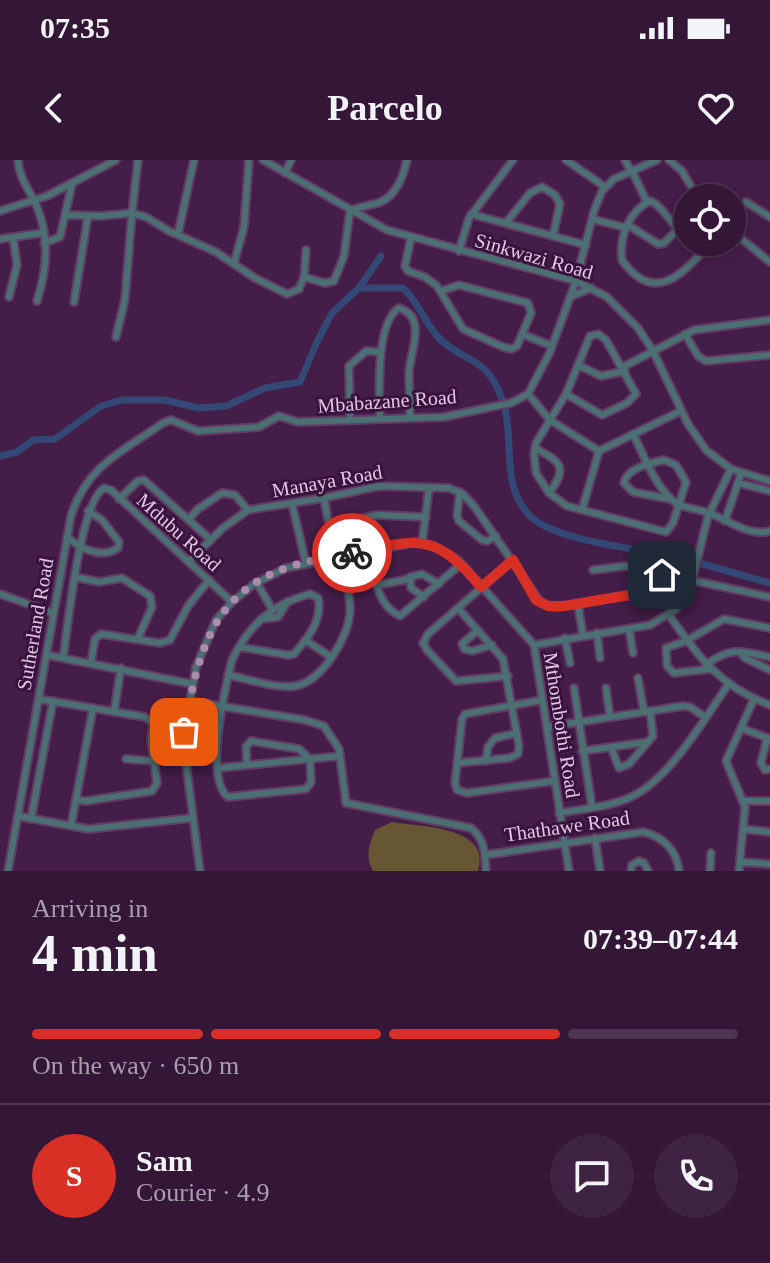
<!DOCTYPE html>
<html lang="en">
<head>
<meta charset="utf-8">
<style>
  body { margin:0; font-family:"Times New Roman",serif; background:#3f2342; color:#f1f3f6; height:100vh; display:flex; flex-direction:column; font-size:30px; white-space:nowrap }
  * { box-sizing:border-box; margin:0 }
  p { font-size:26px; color:#a99fad }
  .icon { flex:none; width:44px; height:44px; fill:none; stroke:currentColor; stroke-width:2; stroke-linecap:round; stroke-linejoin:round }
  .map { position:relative; height:711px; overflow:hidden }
  .panel { display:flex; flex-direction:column; background:#341637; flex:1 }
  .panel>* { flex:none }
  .tools { position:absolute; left:674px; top:24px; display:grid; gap:16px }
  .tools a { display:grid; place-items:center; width:72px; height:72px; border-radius:50%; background:#341637; box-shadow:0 4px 20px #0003,0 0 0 2px #4e3552; font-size:40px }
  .pin { position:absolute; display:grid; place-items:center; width:68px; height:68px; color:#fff; margin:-34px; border-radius:16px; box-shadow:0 4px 12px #0006 }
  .courier { position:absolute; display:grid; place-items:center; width:80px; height:80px; margin:-40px; border:6px solid #d93025; border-radius:50%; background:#fff; color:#222; box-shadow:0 2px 10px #0007 }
  .headline em { font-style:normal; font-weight:800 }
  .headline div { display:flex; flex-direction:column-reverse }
  .headline { display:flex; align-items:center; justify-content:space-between; height:136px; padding:0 32px }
  h1 { font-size:52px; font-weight:800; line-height:60px }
  .bar { display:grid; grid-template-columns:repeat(4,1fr); gap:12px 8px; align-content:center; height:96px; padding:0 32px }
  .bar i { height:10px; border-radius:6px; background:#4e3552 }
  .bar .selected { background:#d93025 }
  .bar p { grid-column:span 4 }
  .line { display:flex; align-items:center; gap:20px; padding:0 32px; border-top:2px solid #4e3552 }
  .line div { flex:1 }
  .round { display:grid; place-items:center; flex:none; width:84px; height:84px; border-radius:42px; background:#3f2342 }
  .status { display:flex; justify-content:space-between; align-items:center; height:56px; padding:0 40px; background:#341637; direction:ltr }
  .status svg { height:22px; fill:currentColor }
  header { display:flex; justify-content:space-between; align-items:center; height:104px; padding:0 32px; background:#341637; font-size:36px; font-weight:800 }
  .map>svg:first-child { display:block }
  .green { fill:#675634 }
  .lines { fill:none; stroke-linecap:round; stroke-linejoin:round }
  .river { stroke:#334875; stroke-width:7 }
  .minor-casing { stroke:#613c65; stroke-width:10 }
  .minor { stroke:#4c6f73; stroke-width:6 }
  .done { stroke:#aa8cac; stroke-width:8; stroke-dasharray:0 14.4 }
  .route { stroke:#d93025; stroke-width:10 }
  .labels { text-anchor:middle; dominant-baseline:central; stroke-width:6; stroke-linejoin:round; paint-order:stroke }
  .street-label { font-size:20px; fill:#e1c8e2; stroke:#3a123e }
</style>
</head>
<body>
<div class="status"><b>07:35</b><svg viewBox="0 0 49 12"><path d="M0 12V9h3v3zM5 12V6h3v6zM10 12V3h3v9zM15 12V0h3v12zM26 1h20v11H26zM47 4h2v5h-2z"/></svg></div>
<header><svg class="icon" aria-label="back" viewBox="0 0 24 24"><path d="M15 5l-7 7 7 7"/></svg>Parcelo<svg class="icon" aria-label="heart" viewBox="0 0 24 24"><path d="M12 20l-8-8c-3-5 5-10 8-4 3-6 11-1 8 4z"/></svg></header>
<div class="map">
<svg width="770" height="711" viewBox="0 0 770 711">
  <rect width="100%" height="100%" fill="#451d49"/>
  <!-- green -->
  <path class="green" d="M392 662C421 667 492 666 478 711H373C365 695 369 686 375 670Z"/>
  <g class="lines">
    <!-- river -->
    <g class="river">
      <path d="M359 128 381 96"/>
      <path d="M0 296 17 292 33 280 55 279 101 246 122 240H165L199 248 226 246 265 228 300 222 317 182 332 153 359 128H403C418 142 424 161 438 177 464 204 486 194 502 239 516 277 499 323 529 355 555 382 639 388 676 397 707 404 738 415 770 423"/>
    </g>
    <defs>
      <g id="minor">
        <path d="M18 0C19 19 30 30 37 47 50 79 47 109 37 141"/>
        <path d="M138 0 132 53 146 57 169 71 216 92 255 118 287 134 299 129 304 117 306 90"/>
        <path d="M263 0 387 70 576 121 607 137 638 168 653 191 688 264 706 290 731 309 770 321"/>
        <path d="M566 0 605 27"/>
        <path d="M625 0 631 11"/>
        <path d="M669 0 682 11 698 38"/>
        <path d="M632 11 647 42"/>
        <path d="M285 13 291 0"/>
        <path d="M0 51 47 36 116 0"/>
        <path d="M471 54 586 85"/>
        <path d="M66 55 101 56 132 53 125 139 116 177"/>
        <path d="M732 57 746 42 770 57"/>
        <path d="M592 59 627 68"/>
        <path d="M506 63 530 33 542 27 555 35 560 44 553 76"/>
        <path d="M628 65 658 84 664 83 676 71"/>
        <path d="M732 71 770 102"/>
        <path d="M178 74 194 0"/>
        <path d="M411 78 405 106 408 111 425 117 437 126 463 169 503 187 512 189 517 186 531 153 528 143 459 125 441 131"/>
        <path d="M0 79 42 73"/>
        <path d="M688 81C675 70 663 45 650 41 629 51 619 77 622 100 655 147 685 112 711 82"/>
        <path d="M44 83 60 77 72 24"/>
        <path d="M459 91 469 58 513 0"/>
        <path d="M234 103 244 67 249 0"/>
        <path d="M304 117 325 123 334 121 344 96 350 51C358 47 366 46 374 44 395 40 403 18 407 0"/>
        <path d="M9 137 17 105 13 77"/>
        <path d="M570 137 591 128"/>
        <path d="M74 142 88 56"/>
        <path d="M522 174 552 186"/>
        <path d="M685 174 698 196 706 201 770 195"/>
        <path d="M578 205 601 216 625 211"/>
        <path d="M623 207 694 170 770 160"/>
        <path d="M528 234 550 260 599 291"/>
        <path d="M566 234 602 255 627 243 636 234 606 180 598 174 590 176 566 234 536 283 534 295 536 313 549 333 567 346 666 372 673 363 686 322 676 305 664 300C650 303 627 308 624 323L633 332 670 339"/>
        <path d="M380 258C379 234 376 161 399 148 428 157 410 192 409 212 409 227 410 243 410 258"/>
        <path d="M350 259 349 206 366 191 381 192"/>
        <path d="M633 274C644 295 653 322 671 339 679 348 694 348 706 352 726 358 747 377 770 371"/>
        <path d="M535 288C560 302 569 306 549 333"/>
        <path d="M599 291 681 251"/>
        <path d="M741 313 738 323 770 331"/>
        <path d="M460 332 457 355 459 361 482 380 487 381 496 376"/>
        <path d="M324 338 328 360 333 364 378 355 426 357"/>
        <path d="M119 339 138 321 144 320 211 380"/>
        <path d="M292 344 306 403"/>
        <path d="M582 350 599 291"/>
        <path d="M189 359 198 349 222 333 235 335 248 350"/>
        <path d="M352 361 357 392"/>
        <path d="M725 361 738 323"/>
        <path d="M67 377C81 389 101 399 118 388L119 382 102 360 88 351"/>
        <path d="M422 383 429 328"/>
        <path d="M370 390C375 413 375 445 400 456L461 404"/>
        <path d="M189 401 223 368 248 350 324 338 379 326 449 328 463 334 474 346 541 443 554 447 564 446 641 433 652 428 662 415"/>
        <path d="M593 410 625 406 770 437"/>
        <path d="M75 417 99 422 122 418 150 436 152 447 138 478"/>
        <path d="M346 422 375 416"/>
        <path d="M257 423 272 449"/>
        <path d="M377 425 409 419"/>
        <path d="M0 434 53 453"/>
        <path d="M424 437 411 428 410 417 422 414 439 424"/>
        <path d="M578 444 583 476"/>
        <path d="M669 455C698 497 721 527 770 545"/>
        <path d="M261 459 278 457 288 441"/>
        <path d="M629 469 633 493"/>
        <path d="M478 470 462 484 464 489 472 491 492 485"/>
        <path d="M597 473 600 498"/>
        <path d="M565 478 570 503"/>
        <path d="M305 480 331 497"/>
        <path d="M534 485 650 465 676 449 692 421 708 356 731 309"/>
        <path d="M239 487 288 495 294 494C308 478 323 460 318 438L310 434C272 444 249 465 232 500 225 528 204 618 228 637L306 629 311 622 310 599"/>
        <path d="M740 492 745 498 770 510"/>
        <path d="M47 495 192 524"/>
        <path d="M63 498C68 466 80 342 104 328L111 330 232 442"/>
        <path d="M91 503 95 479 101 474 160 483 170 480 188 446 209 420"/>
        <path d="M706 505C731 486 741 491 770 497"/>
        <path d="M710 509 674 513 667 506 666 488 686 481 724 459 770 468"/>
        <path d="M228 515C249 519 275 529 295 526 322 522 350 476 350 450 351 432 343 414 339 396"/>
        <path d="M508 516 456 521 427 490 423 483 428 474 513 400"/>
        <path d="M638 518 644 552"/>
        <path d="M574 528 592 647"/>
        <path d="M606 528 610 557"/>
        <path d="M39 539 145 557 153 563 151 581 157 623 152 631 86 641 76 640"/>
        <path d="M542 540 465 554 462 559 455 623 457 630 467 633 554 621"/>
        <path d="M190 541 305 560 324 566 339 589 346 643 471 668C485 679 485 694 486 711"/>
        <path d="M114 552 121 508"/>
        <path d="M547 567 683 546 690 547 705 557"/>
        <path d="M741 568 770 579"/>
        <path d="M767 579 761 603 765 610 770 609"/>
        <path d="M611 587 619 608 629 604 653 576 650 551"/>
        <path d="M582 591 648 582"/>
        <path d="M126 599 154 601 184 595"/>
        <path d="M486 601 488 587 495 578 517 573"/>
        <path d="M457 603 509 598 518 594 519 586 503 499 458 448"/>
        <path d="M247 605 246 587 251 581 299 589 310 599"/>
        <path d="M219 608 340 596"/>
        <path d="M744 641H770"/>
        <path d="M559 653C583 649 609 647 631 637 670 619 704 559 728 525"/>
        <path d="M18 656 88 669 192 658"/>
        <path d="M31 659 53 541"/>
        <path d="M71 666 93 548"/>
        <path d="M743 669 770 672"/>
        <path d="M595 678 600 711"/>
        <path d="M485 695 643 672C662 676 677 690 679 711"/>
        <path d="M740 702 770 704"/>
        <path d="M8 711 71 356C87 305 122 292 163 263L171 260 198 271 259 267 279 256 298 262 444 257 511 243 528 234 550 192 576 121 594 51 602 31 614 19 657 0"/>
        <path d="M200 711 183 580 196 507 216 460 232 442 254 424 286 408 416 382 434 386 458 400 534 485 569 711"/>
        <path d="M631 711 632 705 639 701 644 703 648 711"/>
        <path d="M710 711 711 693"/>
        <path d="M739 711 745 647 726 601 754 539"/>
      </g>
    </defs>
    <!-- minor casing -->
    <use href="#minor" class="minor-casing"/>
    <!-- minor -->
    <use href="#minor" class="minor"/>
  </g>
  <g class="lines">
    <!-- done -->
    <path class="done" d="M184 572C197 500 208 436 286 408 307 400 330 398 352 393"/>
    <!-- route -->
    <path class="route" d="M352 393C418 379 435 372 481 427L513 400 536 440 548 446H564L641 433 652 428 662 415"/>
  </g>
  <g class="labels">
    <!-- street labels -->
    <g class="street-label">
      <text transform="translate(534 96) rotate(16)">Sinkwazi Road</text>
      <text transform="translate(387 241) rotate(-4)">Mbabazane Road</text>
      <text transform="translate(327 321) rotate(-10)">Manaya Road</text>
      <text transform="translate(179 372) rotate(42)">Mdubu Road</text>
      <text transform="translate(35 464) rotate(-80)">Sutherland Road</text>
      <text transform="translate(562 565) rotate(81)">Mthombothi Road</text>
      <text transform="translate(567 666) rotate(-8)">Thathawe Road</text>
    </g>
  </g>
</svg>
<div class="tools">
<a><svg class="icon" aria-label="locate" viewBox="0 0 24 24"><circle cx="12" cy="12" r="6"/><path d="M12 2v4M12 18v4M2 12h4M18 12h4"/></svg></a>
</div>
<div class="pin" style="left:184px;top:572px;background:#ea580c"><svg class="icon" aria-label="bag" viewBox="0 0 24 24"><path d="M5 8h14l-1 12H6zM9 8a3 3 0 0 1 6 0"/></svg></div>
<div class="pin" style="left:662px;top:415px;background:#1f2937"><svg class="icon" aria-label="home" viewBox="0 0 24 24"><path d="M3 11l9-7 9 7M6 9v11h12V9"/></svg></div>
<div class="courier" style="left:352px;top:393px"><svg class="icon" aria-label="bike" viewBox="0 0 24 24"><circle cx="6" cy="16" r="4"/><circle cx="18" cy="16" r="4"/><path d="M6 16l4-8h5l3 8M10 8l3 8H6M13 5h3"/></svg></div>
</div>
<section class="panel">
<div class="headline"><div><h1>4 min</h1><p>Arriving in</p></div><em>07:39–07:44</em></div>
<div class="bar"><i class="selected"></i><i class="selected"></i><i class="selected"></i><i></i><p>On the way · 650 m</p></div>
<div class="line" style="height:144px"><b class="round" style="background:#d93025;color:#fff">S</b><div><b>Sam</b><p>Courier · 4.9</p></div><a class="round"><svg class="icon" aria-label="chat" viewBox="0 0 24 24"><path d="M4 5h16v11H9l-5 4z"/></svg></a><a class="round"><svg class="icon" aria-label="phone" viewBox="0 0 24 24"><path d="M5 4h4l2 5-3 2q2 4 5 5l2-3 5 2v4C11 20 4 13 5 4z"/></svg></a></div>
</section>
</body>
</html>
